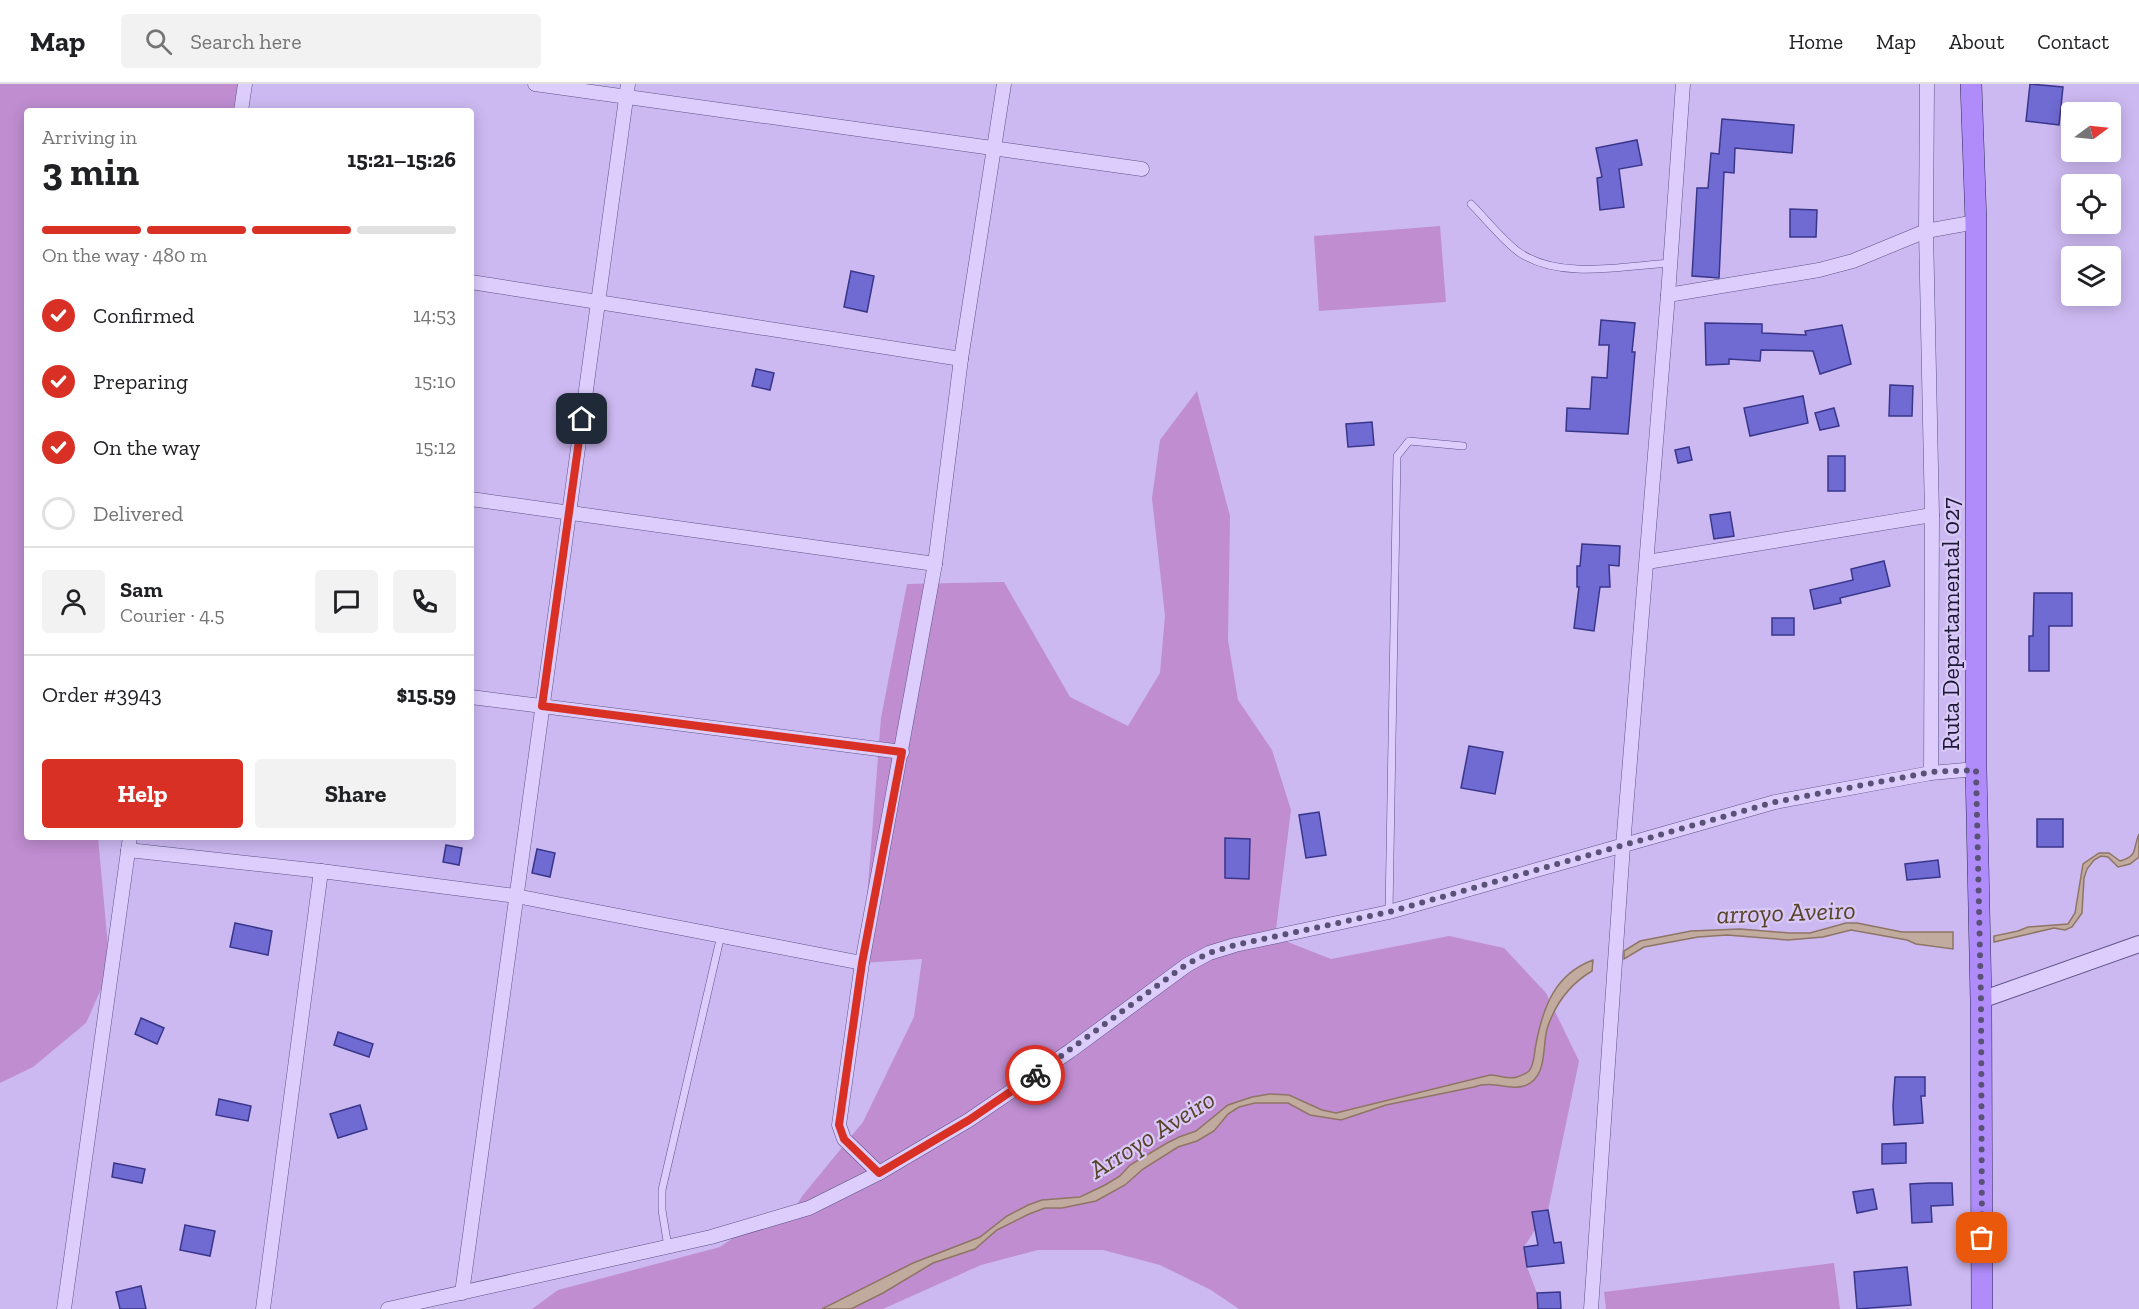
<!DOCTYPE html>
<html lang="en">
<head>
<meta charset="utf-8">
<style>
  body { margin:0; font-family:"Zilla Slab",serif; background:#f2f2f2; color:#202124; height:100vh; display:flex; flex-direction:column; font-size:22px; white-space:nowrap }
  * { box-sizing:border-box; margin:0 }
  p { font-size:20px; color:#757577 }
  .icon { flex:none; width:33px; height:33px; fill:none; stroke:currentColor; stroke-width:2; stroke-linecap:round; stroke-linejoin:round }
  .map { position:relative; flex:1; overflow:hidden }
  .side { position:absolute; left:24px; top:24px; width:450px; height:732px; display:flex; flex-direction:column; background:#fff; border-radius:6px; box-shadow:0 3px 15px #0003 }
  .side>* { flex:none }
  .needle { width:39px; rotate:75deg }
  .controls { position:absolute; left:2061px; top:18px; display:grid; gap:12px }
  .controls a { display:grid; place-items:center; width:60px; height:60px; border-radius:6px; background:#fff; box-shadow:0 3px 15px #0003; font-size:30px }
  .pin { position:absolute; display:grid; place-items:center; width:51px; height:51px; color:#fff; margin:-26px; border-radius:12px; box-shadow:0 3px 9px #0006 }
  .courier { position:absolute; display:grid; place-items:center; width:60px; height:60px; margin:-30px; border:4px solid #d93025; border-radius:50%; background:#fff; color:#222; box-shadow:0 2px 8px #0007 }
  .summary em { font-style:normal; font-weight:700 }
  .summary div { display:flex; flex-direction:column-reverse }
  .summary { display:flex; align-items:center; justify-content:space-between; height:102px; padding:0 18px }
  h1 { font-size:39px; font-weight:700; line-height:45px }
  .bar { display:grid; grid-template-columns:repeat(4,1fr); gap:9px 6px; align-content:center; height:72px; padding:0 18px }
  .bar i { height:8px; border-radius:4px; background:#e0e0e0 }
  .bar .current { background:#d93025 }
  .bar p { grid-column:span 4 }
  .line { display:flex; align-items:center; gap:15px; padding:0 18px; border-top:2px solid #e0e0e0 }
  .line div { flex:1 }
  .round { display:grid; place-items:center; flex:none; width:63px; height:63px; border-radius:6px; background:#f2f2f2 }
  ol { padding:0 18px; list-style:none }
  li { display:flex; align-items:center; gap:18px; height:66px }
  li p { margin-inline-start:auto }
  li .icon { padding:6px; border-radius:50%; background:#d93025; color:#fff; stroke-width:4 }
  li:last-child { color:#757577 }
  li i { width:33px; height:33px; border:3px solid #e0e0e0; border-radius:50% }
  .primary-button { display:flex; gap:12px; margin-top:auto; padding:12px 18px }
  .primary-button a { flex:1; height:69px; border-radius:6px; background:#d93025; color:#fff; font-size:24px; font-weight:700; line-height:69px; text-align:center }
  .primary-button a+a { background:#f2f2f2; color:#202124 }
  header { display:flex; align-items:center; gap:36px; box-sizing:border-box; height:84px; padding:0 30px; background:#fff; border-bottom:2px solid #e0e0e0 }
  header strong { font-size:28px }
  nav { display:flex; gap:33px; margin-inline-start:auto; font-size:21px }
  .search { width:420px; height:54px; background:#f2f2f2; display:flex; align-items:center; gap:15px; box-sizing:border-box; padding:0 21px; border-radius:6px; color:#757577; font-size:22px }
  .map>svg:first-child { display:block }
  .green { fill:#bf8dd0 }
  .water { fill:#c1aa9e; stroke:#8f7566; stroke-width:1.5 }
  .building { fill:#706bd3; stroke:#39368a; stroke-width:1.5 }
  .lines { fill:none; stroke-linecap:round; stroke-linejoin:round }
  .service-casing { stroke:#5c5389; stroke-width:8 }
  .minor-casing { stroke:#5c5389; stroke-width:15 }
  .tertiary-casing { stroke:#5c5389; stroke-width:18 }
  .primary-casing { stroke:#2c2856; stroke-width:22 }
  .service { stroke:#dccdfc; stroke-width:7 }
  .minor { stroke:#dccdfc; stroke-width:14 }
  .tertiary { stroke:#dccdfc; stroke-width:16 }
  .primary { stroke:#af8cfa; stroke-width:21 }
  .done { stroke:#5a5177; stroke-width:6; stroke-dasharray:0 10.8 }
  .route { stroke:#d93025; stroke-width:8 }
  .labels { text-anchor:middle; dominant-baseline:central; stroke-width:4.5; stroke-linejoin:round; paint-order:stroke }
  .street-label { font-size:24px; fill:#1d1936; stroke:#d9c9f8 }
  .water-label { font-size:26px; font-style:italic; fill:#584327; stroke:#d9c9f8 }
</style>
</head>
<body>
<header>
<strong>Map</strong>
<div class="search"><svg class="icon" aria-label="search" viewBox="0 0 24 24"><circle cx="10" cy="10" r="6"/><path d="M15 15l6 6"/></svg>Search here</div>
<nav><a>Home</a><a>Map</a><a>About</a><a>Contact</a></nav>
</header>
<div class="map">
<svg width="2139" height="1225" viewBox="0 0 2139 1225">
  <rect width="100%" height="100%" fill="#ccb9f1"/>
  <!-- green -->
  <g class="green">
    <path d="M0 0H241L235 27H27V753H98L110 885 86 939 33 983 0 999Z"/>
    <path d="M1440 142 1446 218 1319 227 1314 152Z"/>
    <path d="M1197 307 1230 432 1228 556 1238 616 1272 666 1291 726 1275 853 1331 875 1449 852 1504 864 1546 909 1579 977 1548 1126 1524 1163 1527 1183 1537 1209 1538 1225H1239L1211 1206 1160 1181 1103 1166H1038L981 1181 883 1225H532L558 1206 720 1163 768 1130 796 1122 803 1111 863 1038 914 933 922 875 862 879 881 634 907 500 1004 498 1070 613 1128 642 1160 589 1165 532 1152 414 1160 356Z"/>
    <path d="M1834 1179 1840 1225H1606L1604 1208Z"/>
  </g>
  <!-- water -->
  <g class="water">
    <path d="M2139 750V773L2130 780 2118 783 2108 773 2101 772 2094 776 2087 785 2084 794 2082 829 2072 843 2065 846 2054 844 1994 858V852L2018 847 2028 843 2068 840 2075 829 2083 780 2099 769H2109L2120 777C2139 771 2132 766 2139 750Z"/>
    <path d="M1846 839H1857L1902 848H1953V865L1916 860 1907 856 1851 846 1823 853 1788 856 1727 851 1698 853 1644 863 1624 875V867L1640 857 1691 847 1740 845 1789 849H1810Z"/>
    <path d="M1593 876 1592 887C1570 900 1555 920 1547 945 1542 963 1548 994 1524 1002 1508 1007 1494 996 1474 1003L1386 1021 1341 1036 1310 1031 1288 1019H1255L1239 1023 1228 1030 1214 1047 1197 1057 1178 1063 1143 1085 1125 1101 1096 1117 1062 1124H1045L1029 1130 997 1146 975 1165 933 1179 883 1209 851 1225H822L913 1179 980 1153 1007 1132 1028 1121 1042 1116 1080 1113 1105 1101 1120 1092 1130 1081 1167 1059 1179 1053 1196 1047 1228 1021 1252 1013 1270 1010 1289 1011 1322 1026 1336 1029 1490 991C1499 991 1508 996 1517 993 1520 992 1527 989 1529 987 1535 980 1534 968 1536 960 1543 923 1555 890 1593 876Z"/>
  </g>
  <!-- building -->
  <g class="building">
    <path d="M2030 0 2063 3 2059 41 2026 37Z"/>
    <path d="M1722 35 1794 41 1792 69 1735 64 1734 89 1724 88 1719 194 1692 192 1697 104H1708L1711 69 1719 70Z"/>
    <path d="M1637 56 1642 81 1619 85 1624 123 1600 126 1597 94 1602 93 1596 64Z"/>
    <path d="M1790 125 1817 126 1816 153H1790Z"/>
    <path d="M851 187 874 192 867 228 844 223Z"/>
    <path d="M1601 236 1635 239 1632 268H1635L1628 350 1566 347 1567 324 1590 325 1592 293 1607 294 1609 261H1599Z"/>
    <path d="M1705 239 1762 240V249L1806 251 1805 247 1842 241 1851 280 1820 290 1813 267 1761 266 1760 277 1729 275V280L1706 281Z"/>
    <path d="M756 285 774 289 770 306 752 302Z"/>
    <path d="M1890 301 1913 302 1912 332H1889Z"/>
    <path d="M1803 312 1808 339 1750 352 1744 324Z"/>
    <path d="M1834 324 1839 342 1820 346 1815 329Z"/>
    <path d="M1372 338 1374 361 1348 363 1346 340Z"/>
    <path d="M1689 363 1692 376 1678 379 1675 366Z"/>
    <rect x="1828" y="372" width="17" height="35"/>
    <path d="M1730 428 1734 452 1714 455 1710 431Z"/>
    <path d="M1582 460 1620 462 1619 482 1609 481 1610 503H1600L1594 547 1574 544 1579 503H1577V482H1580Z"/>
    <path d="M1884 477 1890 502 1840 514 1841 519 1814 525 1810 506 1853 496 1851 485Z"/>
    <path d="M2034 509H2072V542H2049V587H2029V552H2033Z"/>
    <rect x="1772" y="534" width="22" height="17"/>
    <path d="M1469 662 1503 668 1495 710 1461 704Z"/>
    <path d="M1319 728 1326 771 1306 774 1299 731Z"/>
    <rect x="2037" y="735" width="26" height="28"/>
    <path d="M1225 754 1250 755 1249 795 1225 794Z"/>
    <path d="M446 761 462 764 459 781 443 778Z"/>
    <path d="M537 765 555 769 550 793 532 789Z"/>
    <path d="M1938 776 1940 793 1907 796 1905 780Z"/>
    <path d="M235 839 272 847 268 871 230 863Z"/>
    <path d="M141 934 164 944 157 960 135 950Z"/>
    <path d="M338 948 373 960 369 973 334 961Z"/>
    <path d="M1895 993H1925V1012H1921L1923 1039 1894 1041 1893 1022Z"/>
    <path d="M219 1015 251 1022 248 1037 216 1031Z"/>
    <path d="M360 1021 367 1045 338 1054 330 1030Z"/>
    <path d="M1906 1059V1079L1882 1080V1060Z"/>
    <path d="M114 1079 145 1085 142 1099 112 1093Z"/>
    <path d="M1930 1099H1952L1953 1121 1931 1122 1932 1138 1912 1139 1910 1100Z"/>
    <path d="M1873 1105 1877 1125 1857 1129 1853 1108Z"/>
    <path d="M1548 1126 1554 1159 1561 1158 1564 1179 1527 1183 1524 1163 1538 1161 1532 1128Z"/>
    <path d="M185 1141 215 1147 210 1172 180 1166Z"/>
    <path d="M1907 1183 1911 1221 1857 1225 1854 1188Z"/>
    <path d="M141 1202 146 1225H120L116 1208Z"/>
    <path d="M1560 1208 1561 1225H1538L1537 1209Z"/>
  </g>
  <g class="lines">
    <defs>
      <g id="service">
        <path d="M1471 120C1485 134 1504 158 1520 169 1561 196 1623 182 1670 179"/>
        <path d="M1389 828 1397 372 1409 357 1463 362"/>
        <path d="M668 1163 662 1126V1106L721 851"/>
      </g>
      <g id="minor">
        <path d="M535 0 1142 85"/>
        <path d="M1927 0 1926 147 1932 431 1931 689"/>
        <path d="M241 27 245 0"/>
        <path d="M471 198 961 275"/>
        <path d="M1668 211 1819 186 1853 177 1926 147 1976 138"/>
        <path d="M471 415 935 480"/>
        <path d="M1647 478 1932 431"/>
        <path d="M471 613 902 668"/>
        <path d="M128 766 321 787 516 812 862 879"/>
        <path d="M879 1089 844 1055 839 1041 862 879 935 480 961 275 1004 0"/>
        <path d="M462 1209 628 0"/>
        <path d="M64 1225 130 753"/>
        <path d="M263 1225 321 787"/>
        <path d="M388 1225 711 1153 809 1124 879 1089 969 1036 1070 967 1187 881 1209 869 1235 861 1389 828 1775 718 1931 689 1976 685"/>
        <path d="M1591 1225 1623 762 1668 211 1683 0"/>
      </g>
      <path id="tertiary" d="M1981 916 2139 860"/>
      <path id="primary" d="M1971 0 1976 138V685L1981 916 1982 1225"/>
    </defs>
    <!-- service casing -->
    <use href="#service" class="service-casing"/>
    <!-- minor casing -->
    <use href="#minor" class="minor-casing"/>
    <!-- tertiary casing -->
    <use href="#tertiary" class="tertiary-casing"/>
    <!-- primary casing -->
    <use href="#primary" class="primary-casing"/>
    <!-- service -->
    <use href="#service" class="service"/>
    <!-- minor -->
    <use href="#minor" class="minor"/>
    <!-- tertiary -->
    <use href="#tertiary" class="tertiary"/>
    <!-- primary -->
    <use href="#primary" class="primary"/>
  </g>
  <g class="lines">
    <!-- done -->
    <path class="done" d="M1035 991 1187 880 1209 869 1235 861 1389 828 1775 718 1931 688 1976 686 1981 916 1982 1154"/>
    <!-- route -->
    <path class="route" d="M582 335 542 622 902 668 862 879 839 1041 844 1055 879 1089 969 1036 1035 991"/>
  </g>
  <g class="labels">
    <!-- street labels -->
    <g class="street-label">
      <text transform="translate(1950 540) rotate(-90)">Ruta Departamental 027</text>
    </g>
    <!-- water labels -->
    <g class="water-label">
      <text transform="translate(1786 828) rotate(-2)">arroyo Aveiro</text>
      <text transform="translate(1152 1050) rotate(-32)">Arroyo Aveiro</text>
    </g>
  </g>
</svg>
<div class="controls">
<a><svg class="needle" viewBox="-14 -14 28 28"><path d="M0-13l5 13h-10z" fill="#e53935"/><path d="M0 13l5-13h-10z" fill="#757577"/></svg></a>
<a><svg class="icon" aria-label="locate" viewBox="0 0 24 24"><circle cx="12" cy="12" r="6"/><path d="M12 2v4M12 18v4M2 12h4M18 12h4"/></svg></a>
<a><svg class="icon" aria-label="layers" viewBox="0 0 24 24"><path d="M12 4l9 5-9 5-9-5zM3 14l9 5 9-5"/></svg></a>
</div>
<div class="pin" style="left:1982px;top:1154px;background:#ea580c"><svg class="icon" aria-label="bag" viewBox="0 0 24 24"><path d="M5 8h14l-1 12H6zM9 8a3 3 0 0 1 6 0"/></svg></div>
<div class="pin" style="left:582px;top:335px;background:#1f2937"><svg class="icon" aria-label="home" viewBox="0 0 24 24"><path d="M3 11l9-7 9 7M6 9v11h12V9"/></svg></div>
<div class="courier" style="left:1035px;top:991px"><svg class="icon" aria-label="bike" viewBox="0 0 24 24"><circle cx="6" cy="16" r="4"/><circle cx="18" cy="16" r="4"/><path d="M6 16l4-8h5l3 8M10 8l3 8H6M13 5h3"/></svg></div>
<section class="side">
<div class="summary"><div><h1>3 min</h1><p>Arriving in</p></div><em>15:21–15:26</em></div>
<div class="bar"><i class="current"></i><i class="current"></i><i class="current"></i><i></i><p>On the way · 480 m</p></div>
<ol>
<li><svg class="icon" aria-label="check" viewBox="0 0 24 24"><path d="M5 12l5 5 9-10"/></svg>Confirmed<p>14:53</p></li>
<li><svg class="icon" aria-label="check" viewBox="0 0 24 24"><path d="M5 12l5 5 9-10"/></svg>Preparing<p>15:10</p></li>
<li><svg class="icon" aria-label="check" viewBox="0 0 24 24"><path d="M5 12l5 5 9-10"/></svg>On the way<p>15:12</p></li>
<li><i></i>Delivered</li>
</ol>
<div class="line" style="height:108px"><a class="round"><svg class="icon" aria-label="person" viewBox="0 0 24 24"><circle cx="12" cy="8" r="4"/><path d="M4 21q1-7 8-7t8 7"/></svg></a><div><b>Sam</b><p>Courier · 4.5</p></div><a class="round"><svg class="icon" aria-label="chat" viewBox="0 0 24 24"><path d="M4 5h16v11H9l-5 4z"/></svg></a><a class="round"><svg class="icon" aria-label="phone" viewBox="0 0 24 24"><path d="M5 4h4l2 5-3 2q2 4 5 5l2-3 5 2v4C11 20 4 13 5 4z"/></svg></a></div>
<div class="line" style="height:78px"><div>Order #3943</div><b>$15.59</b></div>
<div class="primary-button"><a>Help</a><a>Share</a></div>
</section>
</div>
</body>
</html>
